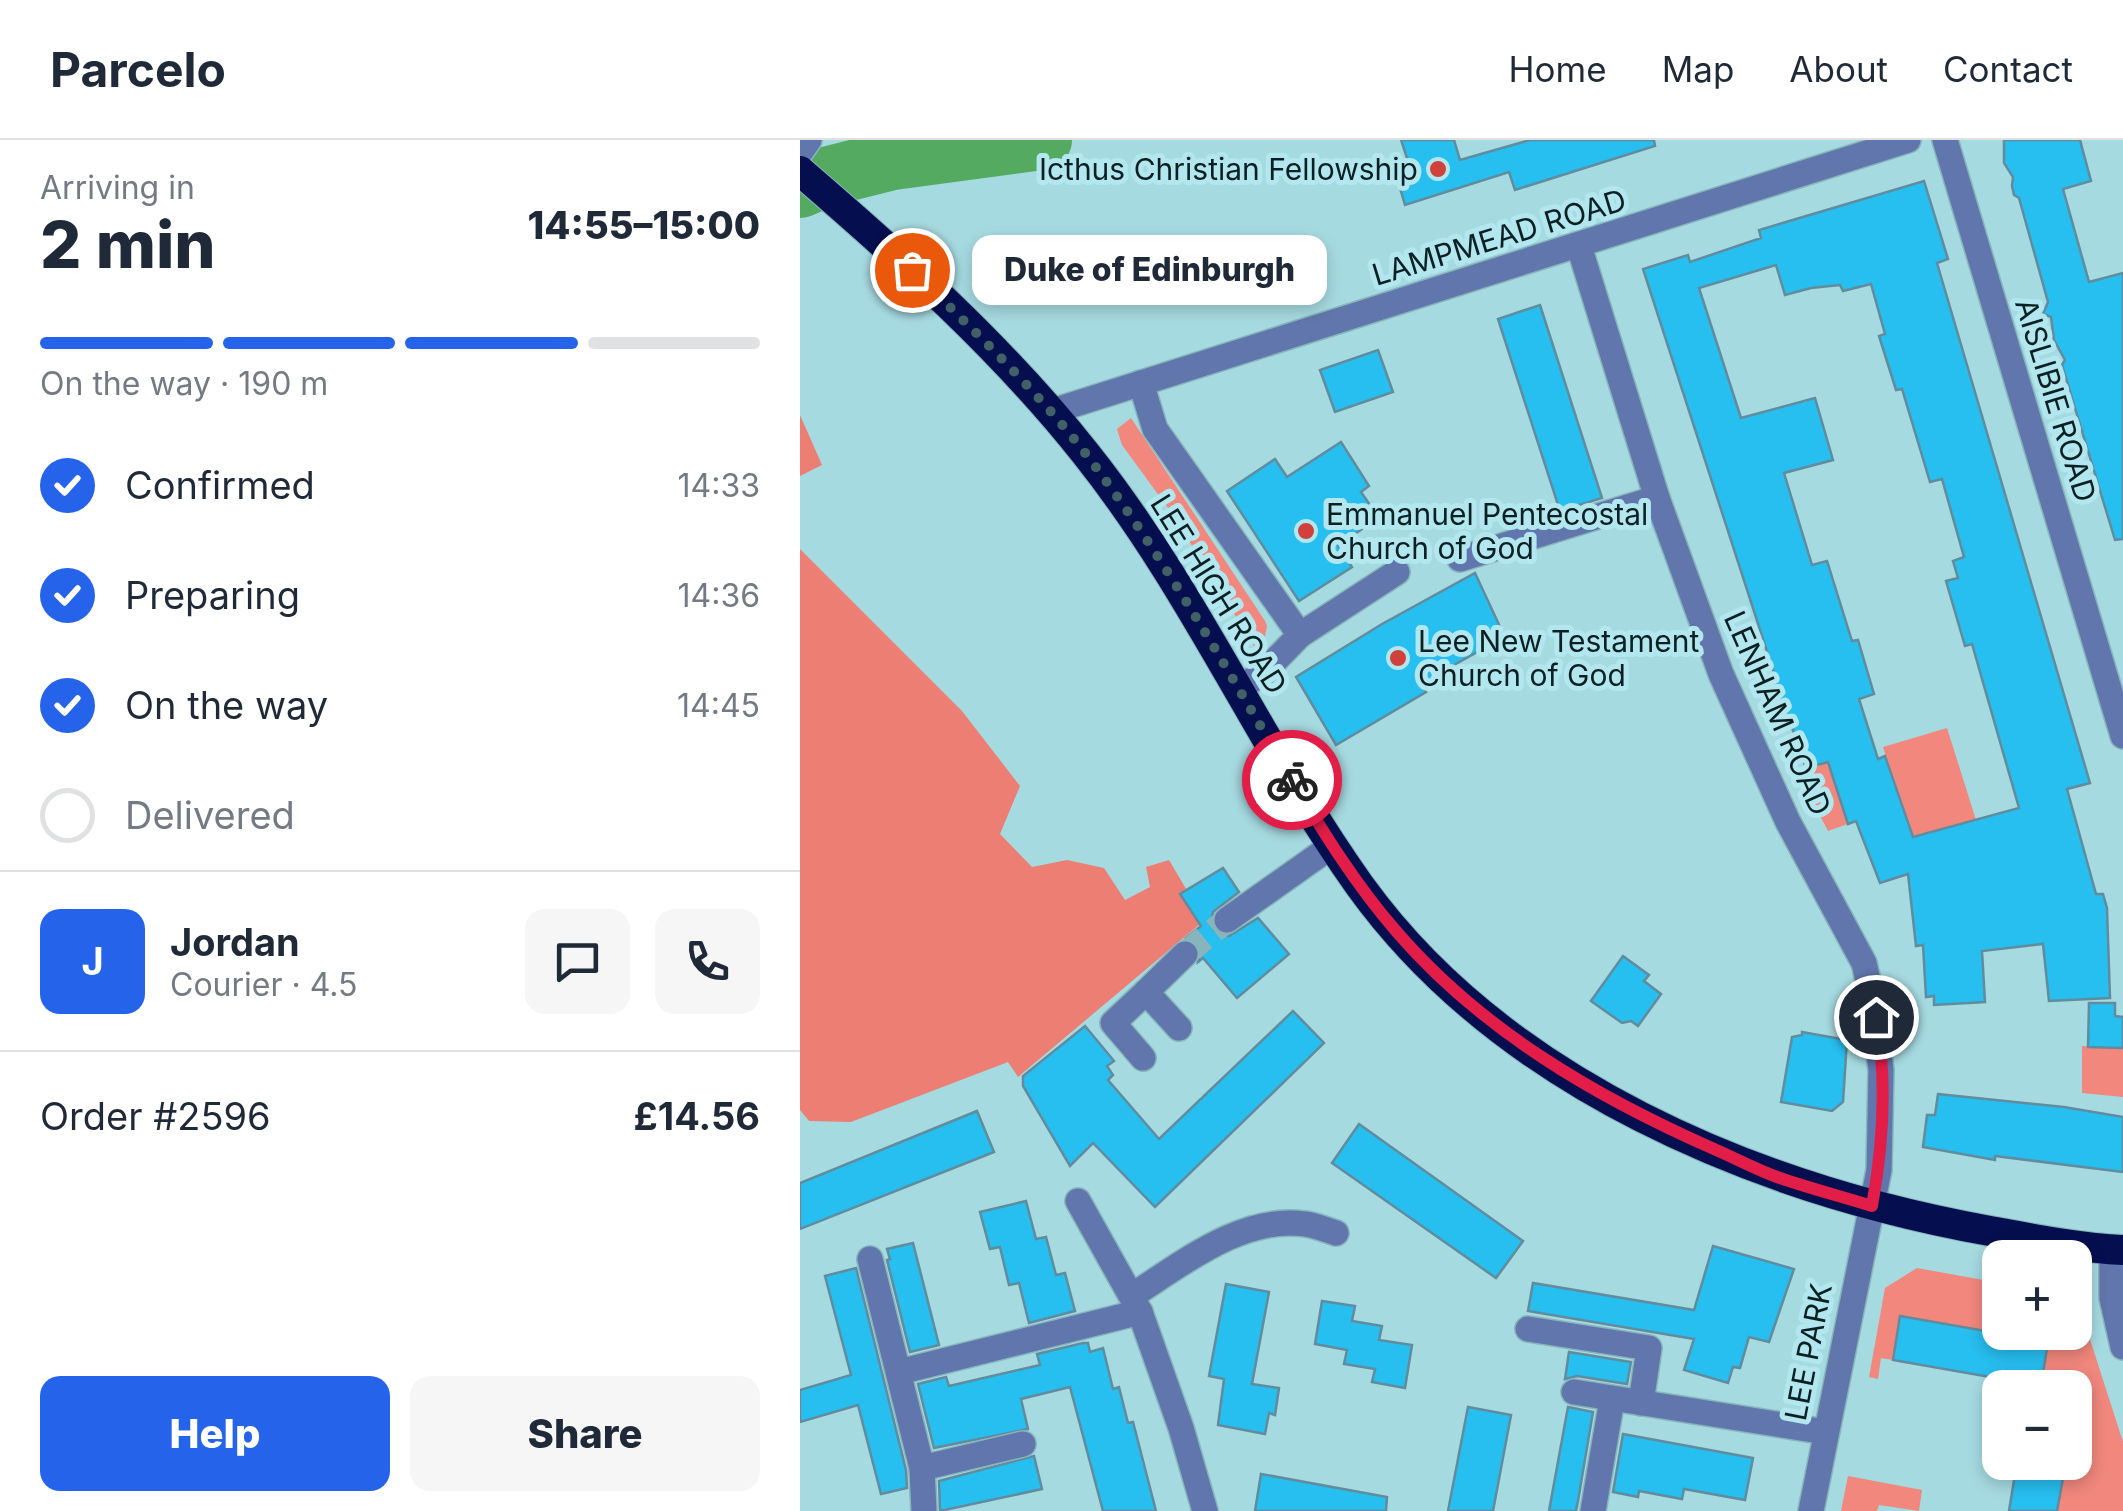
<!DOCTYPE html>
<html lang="en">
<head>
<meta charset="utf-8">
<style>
  body { margin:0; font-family:Inter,sans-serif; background:#f6f6f7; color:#1f2937; height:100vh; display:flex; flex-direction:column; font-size:38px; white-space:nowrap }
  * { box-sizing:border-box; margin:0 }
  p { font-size:32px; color:#747a83 }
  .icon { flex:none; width:55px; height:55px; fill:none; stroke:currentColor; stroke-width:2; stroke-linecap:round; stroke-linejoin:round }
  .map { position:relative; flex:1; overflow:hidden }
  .drawer { display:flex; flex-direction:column; background:#fff; width:800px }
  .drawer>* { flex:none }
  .tools { position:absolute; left:1182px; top:1100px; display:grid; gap:20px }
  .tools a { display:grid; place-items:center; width:110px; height:110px; border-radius:20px; background:#fff; box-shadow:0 5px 15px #0003; font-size:50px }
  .pin { position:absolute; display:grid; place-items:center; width:85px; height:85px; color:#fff; margin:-42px; border:5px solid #fff; border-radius:50%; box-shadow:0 2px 10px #0007 }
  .courier { position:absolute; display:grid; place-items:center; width:100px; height:100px; margin:-50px; border:8px solid #e11d48; border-radius:50%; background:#fff; color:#222; box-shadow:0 2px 12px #0007 }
  .bubble { position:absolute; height:70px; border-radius:20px; background:#fff; box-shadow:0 5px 15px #0003; font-size:32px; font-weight:800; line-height:70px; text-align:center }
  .summary em { font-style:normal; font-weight:800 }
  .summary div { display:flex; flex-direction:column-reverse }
  .summary { display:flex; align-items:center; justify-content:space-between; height:170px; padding:0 40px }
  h1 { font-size:65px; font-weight:800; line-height:75px }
  .bar { display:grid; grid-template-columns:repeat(4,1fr); gap:15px 10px; align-content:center; height:120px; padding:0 40px }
  .bar i { height:12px; border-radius:8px; background:#e0e1e3 }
  .bar .current { background:#2563eb }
  .bar p { grid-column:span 4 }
  .line { display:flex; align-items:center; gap:25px; padding:0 40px; border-top:2px solid #e0e1e3 }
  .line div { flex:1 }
  .round { display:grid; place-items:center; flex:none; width:105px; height:105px; border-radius:20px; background:#f6f6f7 }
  ol { padding:0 40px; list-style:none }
  li { display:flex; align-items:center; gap:30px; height:110px }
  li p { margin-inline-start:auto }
  li .icon { padding:10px; border-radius:50%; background:#2563eb; color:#fff; stroke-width:4 }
  li:last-child { color:#747a83 }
  li i { width:55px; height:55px; border:5px solid #e0e1e3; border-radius:50% }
  .action { display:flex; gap:20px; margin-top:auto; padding:20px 40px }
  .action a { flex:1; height:115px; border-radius:20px; background:#2563eb; color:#fff; font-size:40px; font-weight:800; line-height:115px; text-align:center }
  .action a+a { background:#f6f6f7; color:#1f2937 }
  header { display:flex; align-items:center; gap:60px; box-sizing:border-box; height:140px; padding:0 50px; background:#fff; border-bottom:2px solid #e0e1e3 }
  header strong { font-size:48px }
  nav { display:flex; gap:55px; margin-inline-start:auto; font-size:35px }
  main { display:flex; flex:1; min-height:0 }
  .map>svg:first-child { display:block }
  .green { fill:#f1877d }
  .forest { fill:#ec7e74 }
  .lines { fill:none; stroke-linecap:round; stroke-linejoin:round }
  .river { stroke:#54aa60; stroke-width:60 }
  .building { fill:#27bef0; stroke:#618c9e; stroke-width:2.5; fill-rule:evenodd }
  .minor-tunnel { stroke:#87b5bb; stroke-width:25; stroke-dasharray:25 12; stroke-linecap:butt }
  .minor-casing { stroke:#87b5bb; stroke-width:28 }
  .highway-casing { stroke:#87b5bb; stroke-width:32 }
  .minor { stroke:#6076ac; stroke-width:25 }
  .highway { stroke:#050f50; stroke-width:30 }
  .done { stroke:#416166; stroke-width:10; stroke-dasharray:0 18 }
  .route { stroke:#e11d48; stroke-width:12 }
  .poi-dot { fill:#d0413b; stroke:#b3e7ef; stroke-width:4 }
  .labels { text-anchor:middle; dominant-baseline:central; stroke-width:10; stroke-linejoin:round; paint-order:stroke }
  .poi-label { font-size:30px; fill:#0b2023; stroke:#b3e7ef; text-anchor:start }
  .street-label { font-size:30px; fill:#0b2023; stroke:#b3e7ef }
</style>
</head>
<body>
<header>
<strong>Parcelo</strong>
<nav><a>Home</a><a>Map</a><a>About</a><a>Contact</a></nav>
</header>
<main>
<section class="drawer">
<div class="summary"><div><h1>2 min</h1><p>Arriving in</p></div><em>14:55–15:00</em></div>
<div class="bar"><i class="current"></i><i class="current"></i><i class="current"></i><i></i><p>On the way · 190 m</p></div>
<ol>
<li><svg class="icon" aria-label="check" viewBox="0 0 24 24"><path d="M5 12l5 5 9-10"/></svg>Confirmed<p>14:33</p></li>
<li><svg class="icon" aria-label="check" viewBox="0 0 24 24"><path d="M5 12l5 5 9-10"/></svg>Preparing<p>14:36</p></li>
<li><svg class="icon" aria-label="check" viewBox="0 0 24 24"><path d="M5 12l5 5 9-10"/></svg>On the way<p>14:45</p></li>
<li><i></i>Delivered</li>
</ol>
<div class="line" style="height:180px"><b class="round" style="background:#2563eb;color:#fff">J</b><div><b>Jordan</b><p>Courier · 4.5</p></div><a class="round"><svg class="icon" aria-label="chat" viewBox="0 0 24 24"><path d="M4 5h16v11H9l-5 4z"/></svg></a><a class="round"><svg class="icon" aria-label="phone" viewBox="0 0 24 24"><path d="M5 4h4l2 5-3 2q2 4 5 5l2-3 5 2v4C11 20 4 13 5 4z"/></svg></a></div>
<div class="line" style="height:130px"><div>Order #2596</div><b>£14.56</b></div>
<div class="action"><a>Help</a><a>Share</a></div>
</section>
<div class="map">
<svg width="1323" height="1371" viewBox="0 0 1323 1371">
  <rect width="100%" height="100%" fill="#a6dae1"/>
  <!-- green -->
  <g class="green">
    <path d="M331 278 465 481 467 486 461 517 371 372 322 305 317 289Z"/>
    <path d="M1147 588 1176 680 1112 696 1083 607Z"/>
    <path d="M1040 619 1057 660 1042 665 1048 684 1028 691 997 632Z"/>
    <path d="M1282 906 1323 908V957L1282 953Z"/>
    <path d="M1117 1128 1200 1143V1192H1275V1161L1278 1162 1323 1302V1371H1257L1266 1323 1275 1322V1248L1262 1247 1264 1235 1243 1231 1248 1202 1100 1176 1093 1220 1081 1218 1078 1239 1069 1237 1085 1148Z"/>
    <path d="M1048 1336 1122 1350 1119 1371 1079 1365 1077 1371H1041Z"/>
  </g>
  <!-- forest -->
  <g class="forest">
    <path d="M0 275 22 325 0 336Z"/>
    <path d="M0 409 162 571 220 646 200 694 232 727 267 720 304 728 325 760 350 747 346 727 369 720 398 769 400 784 218 937 208 922 51 982 9 981 0 970Z"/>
  </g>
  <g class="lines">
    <!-- river -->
    <path class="river" d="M0 48 25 37 93 20 242 0"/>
  </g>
  <!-- building -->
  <g class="building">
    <path d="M601 0H654L660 20 730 0H854L855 6 715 50 709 32 605 65 598 41 613 36Z"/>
    <path d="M1204 0H1280L1291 41 1263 49 1289 142 1323 133V399L1315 400 1262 225 1265 220 1254 200 1251 177 1243 174 1248 162 1219 58 1214 55 1212 46 1213 37 1204 23Z"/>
    <path d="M1124 41 1148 119 1137 123 1290 643 1267 649 1296 754H1303L1307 768 1310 858 1249 861 1243 804 1182 811 1185 862 1134 865V856L1126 857 1123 805 1116 806 1108 734 1080 743 1056 681 1048 684 1028 622 1006 628 989 579 982 575 971 539 975 536 843 129 888 115 890 122 961 98 959 90ZM976 125 985 155 1011 148 1040 145 1043 151 1071 144 1085 194 1079 196 1096 250 1102 249 1130 342 1142 339 1164 417 1153 421 1158 438 1146 441 1165 506 1172 504 1219 668 1113 697 1085 616 1078 619 1059 559 1074 554 1058 500 1052 501 1027 421 1012 425 984 333 1033 320 1015 258 941 278 899 148Z"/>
    <path d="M740 165 802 358 760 371 698 179Z"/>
    <path d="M578 210 593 252 535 272 520 230Z"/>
    <path d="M541 302 569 346 561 352 579 378 538 405 552 427 499 461 427 351 475 319 487 337Z"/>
    <path d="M675 433 702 491 692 498 695 502 638 534 641 539 624 549 626 552 536 605 496 537 582 484Z"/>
    <path d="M423 728 439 752 413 772 411 782 414 790 429 796 458 778 489 814 437 858 403 818 398 822 400 809 396 802 386 798 401 786 380 754Z"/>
    <path d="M823 816 849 835 844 841 861 854 838 886 831 881 822 883 791 861Z"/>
    <path d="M1289 863H1315V876L1323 877V908L1288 907Z"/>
    <path d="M493 871 524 903 355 1067 293 1003 270 1026 223 946V936L285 886 314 921 307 926 313 935 308 940 359 999Z"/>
    <path d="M1002 892 1047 900 1043 962 1032 971 981 962 992 897 1002 895Z"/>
    <path d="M1138 954 1264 967 1323 977V1032L1195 1016V1020L1123 1007 1127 975H1135Z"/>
    <path d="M177 971 194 1012 0 1089V1043Z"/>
    <path d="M559 984 723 1101 696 1138 532 1023Z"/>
    <path d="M226 1061 236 1099 246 1097 256 1135 265 1133 275 1171 229 1183 219 1143 209 1145 200 1107 190 1109 180 1072Z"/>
    <path d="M113 1103 139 1205 110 1212 87 1120 90 1119 87 1109Z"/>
    <path d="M913 1106 994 1129 969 1202 949 1197 940 1228 933 1227 928 1243 884 1230 894 1199 728 1171 733 1143 894 1170Z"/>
    <path d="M56 1128 106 1330 107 1348 81 1354 58 1265 0 1282V1250L51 1235 25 1136Z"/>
    <path d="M426 1144 469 1152 452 1244 479 1248 475 1275 469 1273 465 1294 418 1285 424 1239 409 1236Z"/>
    <path d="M522 1161 555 1166 552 1181 582 1186 579 1200 612 1205 605 1248 572 1242 575 1229 544 1224 547 1210 515 1204Z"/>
    <path d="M1100 1176 1248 1202 1241 1246 1093 1220Z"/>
    <path d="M283 1203H288L290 1212 303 1208 313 1249 319 1247 328 1283 333 1282 356 1371H303L270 1247 221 1259 228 1289 134 1308 118 1244 146 1237 149 1246 240 1225 237 1214Z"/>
    <path d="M769 1212 831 1222 827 1244 777 1236 765 1239Z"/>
    <path d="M668 1267 711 1275 693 1371H648Z"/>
    <path d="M768 1267 793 1272 778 1361 776 1371H749Z"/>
    <path d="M823 1294 953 1318 945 1360 884 1349 882 1359 839 1351 838 1357 813 1352Z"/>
    <path d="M234 1316 242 1349 140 1371 139 1341Z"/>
    <path d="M1217 1322H1266L1257 1371H1209Z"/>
    <path d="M461 1334 587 1357 586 1371H455Z"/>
  </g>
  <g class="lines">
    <!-- minor-tunnel -->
    <path class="minor-tunnel" d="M385 814 427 780"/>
    <defs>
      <g id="minor">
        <path d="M1145 0 1323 596"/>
        <path d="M0 13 9 0"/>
        <path d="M779 106 857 358 921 534 988 682 1064 823 1072 858 1081 930 1079 1030 1011 1371"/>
        <path d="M341 243 355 289 500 495"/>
        <path d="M250 272 1108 0"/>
        <path d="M660 419 857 358"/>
        <path d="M438 549 463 533 500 495 597 432"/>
        <path d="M427 780 533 705"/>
        <path d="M379 888 346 852 385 814"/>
        <path d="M343 918 313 883 346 852"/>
        <path d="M278 1061 340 1172 381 1288 405 1371"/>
        <path d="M1312 1110V1158L1323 1207"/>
        <path d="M70 1119 122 1328 124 1371"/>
        <path d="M333 1155C382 1124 442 1075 505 1084 515 1085 526 1090 536 1093"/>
        <path d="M728 1189 849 1208 841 1263"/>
        <path d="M99 1232 340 1172"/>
        <path d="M774 1252 1026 1292"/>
        <path d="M122 1328 223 1304"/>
        <path d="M793 1371 812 1259"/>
      </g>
      <path id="highway" d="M0 31C101 118 203 209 286 314 393 448 461 607 560 746 703 944 957 1049 1190 1091 1234 1099 1279 1108 1323 1110"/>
    </defs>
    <!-- minor casing -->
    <use href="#minor" class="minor-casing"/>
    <!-- highway casing -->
    <use href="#highway" class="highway-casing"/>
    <!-- minor -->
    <use href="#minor" class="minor"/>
    <!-- highway -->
    <use href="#highway" class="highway"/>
  </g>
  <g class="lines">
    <!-- done -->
    <path class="done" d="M112 130C173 190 237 250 289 318 366 420 428 531 492 640"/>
    <!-- route -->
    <path class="route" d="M492 640C523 692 556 745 596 791 681 890 796 957 914 1009 935 1018 955 1029 977 1037 1008 1048 1040 1056 1072 1066 1083 1006 1087 938 1076 877"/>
  </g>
  <!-- markers -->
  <g class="poi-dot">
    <circle cx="638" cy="29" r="10"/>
    <circle cx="506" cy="391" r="10"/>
    <circle cx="598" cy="518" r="10"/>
  </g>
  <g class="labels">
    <!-- poi labels -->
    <g class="poi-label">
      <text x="618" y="29" text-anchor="end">Icthus Christian Fellowship</text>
      <text x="526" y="374">Emmanuel Pentecostal<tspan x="526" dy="34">Church of God</tspan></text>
      <text x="618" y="501">Lee New Testament<tspan x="618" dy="34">Church of God</tspan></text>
    </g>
    <!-- street labels -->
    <g class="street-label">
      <text transform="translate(699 97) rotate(-17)">LAMPMEAD ROAD</text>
      <text transform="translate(1256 260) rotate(73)">AISLIBIE ROAD</text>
      <text transform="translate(419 454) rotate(58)">LEE HIGH ROAD</text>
      <text transform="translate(978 573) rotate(66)">LENHAM ROAD</text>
      <text transform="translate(1008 1212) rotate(-79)">LEE PARK</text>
    </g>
  </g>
</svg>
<div class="tools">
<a>+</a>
<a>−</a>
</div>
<div class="pin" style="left:112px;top:130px;background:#ea580c"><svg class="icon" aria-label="bag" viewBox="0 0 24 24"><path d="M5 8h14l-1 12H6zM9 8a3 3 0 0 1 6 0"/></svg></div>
<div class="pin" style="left:1076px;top:877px;background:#1f2937"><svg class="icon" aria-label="home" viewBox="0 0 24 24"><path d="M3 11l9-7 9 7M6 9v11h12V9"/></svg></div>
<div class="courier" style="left:492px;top:640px"><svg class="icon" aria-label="bike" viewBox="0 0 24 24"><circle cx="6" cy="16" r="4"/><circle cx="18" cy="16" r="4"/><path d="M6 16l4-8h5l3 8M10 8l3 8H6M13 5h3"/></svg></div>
<div class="bubble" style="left:172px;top:95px;width:355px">Duke of Edinburgh</div>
</div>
</main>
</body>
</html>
